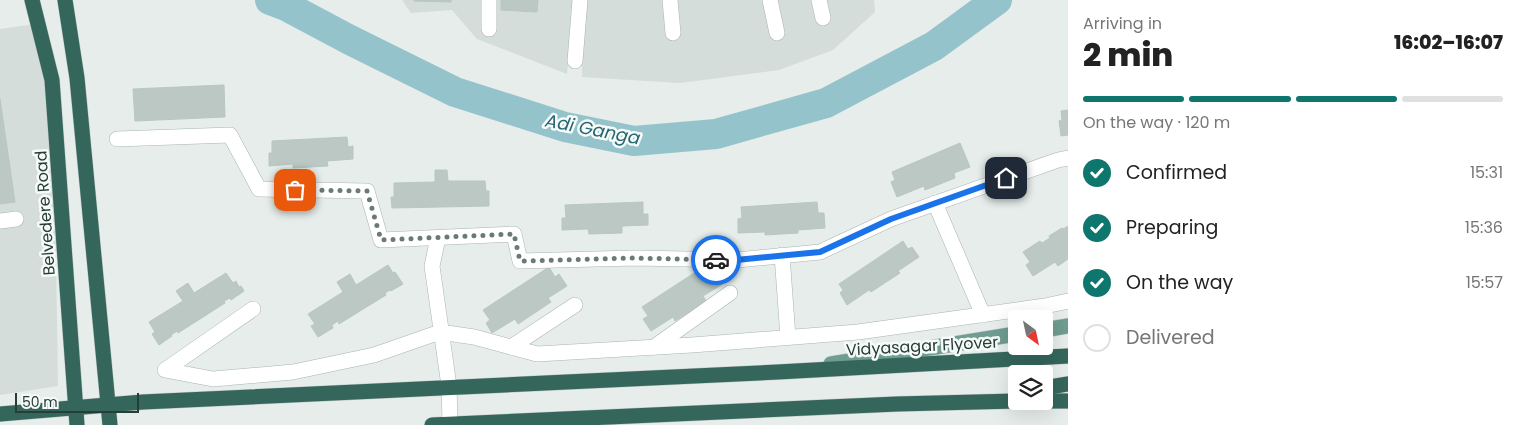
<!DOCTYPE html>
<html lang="en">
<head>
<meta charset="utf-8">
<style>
  body { margin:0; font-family:Poppins,sans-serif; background:#f2f2f2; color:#222; height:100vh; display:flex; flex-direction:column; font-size:19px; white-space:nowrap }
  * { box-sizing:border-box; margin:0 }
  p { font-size:16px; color:#767676 }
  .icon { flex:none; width:28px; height:28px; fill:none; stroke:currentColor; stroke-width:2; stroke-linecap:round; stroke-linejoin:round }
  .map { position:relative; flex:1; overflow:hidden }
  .drawer { display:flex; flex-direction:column; background:#fff; width:450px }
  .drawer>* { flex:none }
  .needle { width:32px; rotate:147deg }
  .tools { position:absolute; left:1008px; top:310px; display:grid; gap:10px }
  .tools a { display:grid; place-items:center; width:45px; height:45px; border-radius:5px; background:#fff; box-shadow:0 5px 20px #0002; font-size:25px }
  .scale { position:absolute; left:15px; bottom:12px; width:124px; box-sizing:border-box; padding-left:5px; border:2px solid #273d37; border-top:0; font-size:14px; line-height:18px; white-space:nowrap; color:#273d37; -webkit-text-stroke:4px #f6faf8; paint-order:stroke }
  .pin { position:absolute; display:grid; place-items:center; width:42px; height:42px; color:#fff; margin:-21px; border-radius:10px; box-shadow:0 2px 8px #0006 }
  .courier { position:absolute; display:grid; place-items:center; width:50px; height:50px; margin:-25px; border:4px solid #1a73e8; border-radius:50%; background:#fff; color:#222; box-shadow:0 1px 6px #0007 }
  .summary em { font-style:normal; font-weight:800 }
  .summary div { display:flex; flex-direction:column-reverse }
  .summary { display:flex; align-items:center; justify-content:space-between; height:85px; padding:0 15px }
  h1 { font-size:32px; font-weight:800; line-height:38px }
  .bar { display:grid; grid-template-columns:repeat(4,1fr); gap:8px 5px; align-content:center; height:60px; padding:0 15px }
  .bar i { height:6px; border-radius:4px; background:#e0e0e0 }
  .bar .current { background:#0f766e }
  .bar p { grid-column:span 4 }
  ol { padding:0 15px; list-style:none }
  li { display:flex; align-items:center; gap:15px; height:55px }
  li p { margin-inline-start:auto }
  li .icon { padding:5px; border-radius:50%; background:#0f766e; color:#fff; stroke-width:4 }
  li:last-child { color:#767676 }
  li i { width:28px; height:28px; border:2px solid #e0e0e0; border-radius:50% }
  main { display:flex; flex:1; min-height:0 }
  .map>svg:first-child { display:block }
  .built { fill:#d4ddd9 }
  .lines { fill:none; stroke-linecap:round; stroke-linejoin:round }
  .river { stroke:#94c3cb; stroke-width:30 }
  .building { fill:#bbc8c3; stroke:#b9c6c1 }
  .minor-casing { stroke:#a9b5b1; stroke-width:16 }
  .major-casing { stroke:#c3c9c7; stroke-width:16 }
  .highway-casing { stroke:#c3c9c7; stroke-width:16 }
  .minor { stroke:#fff; stroke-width:15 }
  .major { stroke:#6f9d91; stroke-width:15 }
  .highway { stroke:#35665c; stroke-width:15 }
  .done { stroke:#6a7b76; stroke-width:5; stroke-dasharray:0 9 }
  .route { stroke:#1a73e8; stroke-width:6 }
  .labels { text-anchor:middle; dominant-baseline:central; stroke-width:5; stroke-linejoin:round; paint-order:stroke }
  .street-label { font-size:16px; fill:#273d37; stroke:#f6faf8 }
  .water-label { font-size:18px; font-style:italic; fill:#276773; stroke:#f6faf8 }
</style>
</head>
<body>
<main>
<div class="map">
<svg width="1068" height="425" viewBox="0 0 1068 425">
  <rect width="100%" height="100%" fill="#e6edea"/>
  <!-- built -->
  <g class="built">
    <path d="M402 0H575L567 74 477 39 452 10 411 13Z"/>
    <path d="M584 0H874L875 12 833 50 779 70 680 83 582 77Z"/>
    <path d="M36 24 44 45 55 195 58 386 0 395V29Z"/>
  </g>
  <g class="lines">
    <!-- river -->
    <path class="river" d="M270 0 286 6 350 40 455 92 565 127 634 141 716 134 826 103 934 46 997 0"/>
  </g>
  <!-- building -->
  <g class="building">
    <path d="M414 0H451V2L414 1Z"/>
    <path d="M501 0H538L537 12 501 10Z"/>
    <path d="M224 85 225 117 135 121 133 89Z"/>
    <path d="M0 99 15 202 0 204Z"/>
    <path d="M1068 110V135L1061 136 1059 121 1062 120 1061 111Z"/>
    <path d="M347 137 348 147 353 146V159L327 161 328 166 293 168V164L269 166V153H272V141Z"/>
    <path d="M960 143 970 167 954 173 955 178 925 190 924 186 897 197 891 182 895 180 892 172Z"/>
    <path d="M435 170H447L448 181H485L486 191H489V206L392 208 391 197H394V183L435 182Z"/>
    <path d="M643 202V214H648V225L622 226V233L589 234 588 229 562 230V218H566L565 205Z"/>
    <path d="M817 202 818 213H824L825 228 798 230V233L765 235V232L738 233V219L742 218 741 207Z"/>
    <path d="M1068 226V259L1058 266 1055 262 1033 276 1026 265 1030 262 1023 252 1040 241 1042 243 1050 238 1049 236 1062 228 1063 229Z"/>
    <path d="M903 241 908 249 912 247 919 257 898 271 900 273 871 292 869 290 847 305 840 293 843 290 839 284Z"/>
    <path d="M708 264 713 273 717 271 724 283 703 296 706 301 675 321 673 317 651 331 643 319 648 316 642 307Z"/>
    <path d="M388 265 393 273 395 272 403 284 391 291 390 290 385 293 386 295 339 324 338 321 332 325 333 328 318 337 311 326 315 324 308 314 343 292 337 282 350 274 356 285Z"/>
    <path d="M549 267 555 277 559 274 567 286 548 298 551 302 518 324 515 319 492 333 486 323 490 320 483 310Z"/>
    <path d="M226 273 233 283 236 281 239 287 241 286 244 291 231 300 230 298 224 301 225 303 178 333 177 331 171 335 172 336 159 345 152 334 155 332 149 322 183 301 176 291 188 283 194 293Z"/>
  </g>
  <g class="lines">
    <defs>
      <g id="minor">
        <path d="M489 0V29"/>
        <path d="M670 0 673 33"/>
        <path d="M770 0 777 33"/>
        <path d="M819 0 823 18"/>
        <path d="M575 61 580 0"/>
        <path d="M117 139 230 135 259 189 367 191 381 240 514 234 520 261 635 258 737 260 820 252 891 219 1058 160 1068 158"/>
        <path d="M935 203 983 315"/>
        <path d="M0 221 16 219"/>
        <path d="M438 238 432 266 449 386 450 424"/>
        <path d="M782 255 788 337"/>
        <path d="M253 309 165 370 213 379 293 372 374 355 440 332 474 337 537 354 692 345 858 332 1045 306 1068 301"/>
        <path d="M511 347 575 305"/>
        <path d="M654 347 730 293"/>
      </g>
      <g id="major">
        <path d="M1044 330 1068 326"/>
        <path d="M831 364 1016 334"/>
      </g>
      <g id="highway">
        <path d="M32 0 52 80 77 425"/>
        <path d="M65 0 77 78 110 425"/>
        <path d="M1044 388 1068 384"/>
        <path d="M1044 401H1068"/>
        <path d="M0 414 143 402 778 372 1068 356"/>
        <path d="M432 425 897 404 1016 401"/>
      </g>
    </defs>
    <!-- minor casing -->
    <use href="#minor" class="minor-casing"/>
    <!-- major casing -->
    <use href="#major" class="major-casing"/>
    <!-- highway casing -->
    <use href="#highway" class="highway-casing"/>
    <!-- minor -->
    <use href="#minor" class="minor"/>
    <!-- major -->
    <use href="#major" class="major"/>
    <!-- highway -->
    <use href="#highway" class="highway"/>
  </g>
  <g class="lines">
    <!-- done -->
    <path class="done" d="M295 190 367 191 381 240 514 234 520 261 635 258 716 260"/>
    <!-- route -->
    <path class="route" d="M716 260H736L820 252 891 219 1006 178"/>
  </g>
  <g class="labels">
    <!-- street labels -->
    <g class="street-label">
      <text transform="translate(45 213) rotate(-94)">Belvedere Road</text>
      <text transform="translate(922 346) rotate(-3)">Vidyasagar Flyover</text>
    </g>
    <!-- water labels -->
    <g class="water-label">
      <text transform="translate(593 129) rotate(11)">Adi Ganga</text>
    </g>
  </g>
</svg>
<div class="tools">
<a><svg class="needle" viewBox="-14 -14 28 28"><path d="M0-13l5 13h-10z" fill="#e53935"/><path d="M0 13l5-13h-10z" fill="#767676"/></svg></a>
<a><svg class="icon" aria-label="layers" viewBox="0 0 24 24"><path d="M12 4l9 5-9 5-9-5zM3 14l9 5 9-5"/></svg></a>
</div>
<div class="scale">50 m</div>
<div class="pin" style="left:295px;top:190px;background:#ea580c"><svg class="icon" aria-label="bag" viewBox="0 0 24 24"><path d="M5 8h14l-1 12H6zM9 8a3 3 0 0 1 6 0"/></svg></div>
<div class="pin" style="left:1006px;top:178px;background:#1f2937"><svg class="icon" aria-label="home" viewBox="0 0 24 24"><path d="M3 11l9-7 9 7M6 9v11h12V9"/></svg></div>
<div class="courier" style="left:716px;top:260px"><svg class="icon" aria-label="car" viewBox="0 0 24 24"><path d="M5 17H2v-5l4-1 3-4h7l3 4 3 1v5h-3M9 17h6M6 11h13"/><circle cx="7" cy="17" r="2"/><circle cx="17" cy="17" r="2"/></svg></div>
</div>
<section class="drawer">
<div class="summary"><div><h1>2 min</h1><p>Arriving in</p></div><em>16:02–16:07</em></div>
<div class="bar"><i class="current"></i><i class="current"></i><i class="current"></i><i></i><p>On the way · 120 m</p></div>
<ol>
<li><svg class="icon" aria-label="check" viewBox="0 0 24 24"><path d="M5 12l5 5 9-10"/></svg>Confirmed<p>15:31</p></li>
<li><svg class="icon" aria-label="check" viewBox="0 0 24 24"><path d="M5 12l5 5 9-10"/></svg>Preparing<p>15:36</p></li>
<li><svg class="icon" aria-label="check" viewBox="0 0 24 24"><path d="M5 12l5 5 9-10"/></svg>On the way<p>15:57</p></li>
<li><i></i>Delivered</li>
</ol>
</section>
</main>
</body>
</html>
